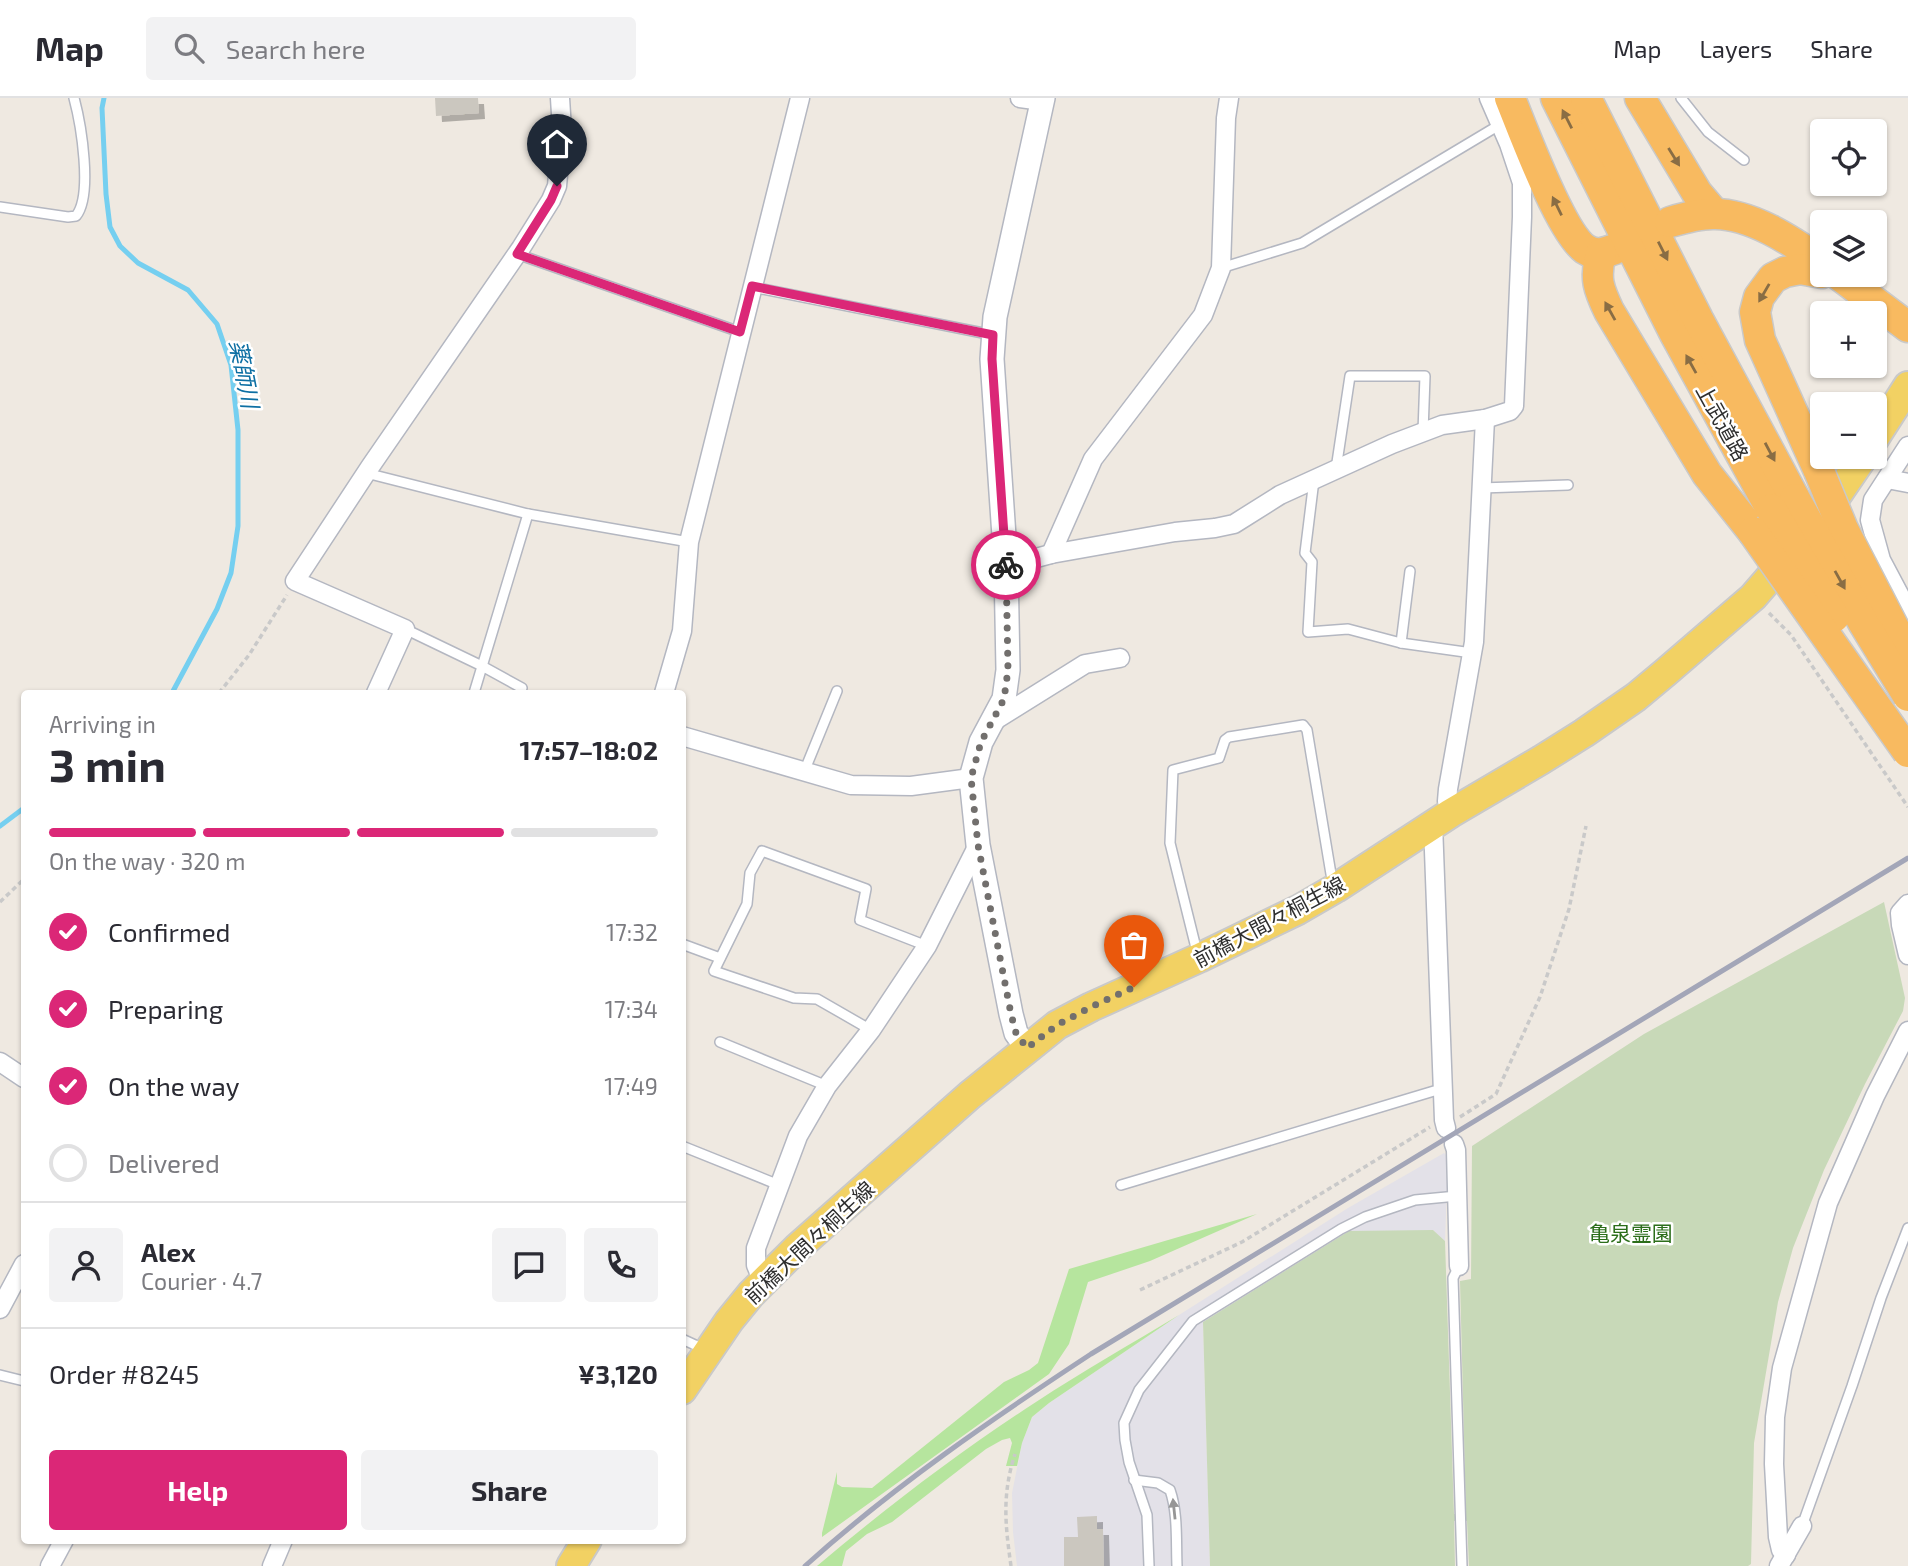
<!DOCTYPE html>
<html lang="en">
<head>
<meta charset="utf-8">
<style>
  body { margin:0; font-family:"Exo 2","Noto Sans JP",sans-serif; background:#f2f2f3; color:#2b2b33; height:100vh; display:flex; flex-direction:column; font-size:26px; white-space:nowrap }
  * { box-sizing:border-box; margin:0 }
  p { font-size:23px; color:#7c7c81 }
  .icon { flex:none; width:38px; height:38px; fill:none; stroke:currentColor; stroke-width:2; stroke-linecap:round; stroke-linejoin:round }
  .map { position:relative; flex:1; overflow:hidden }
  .sheet { position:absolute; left:21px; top:592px; width:665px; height:854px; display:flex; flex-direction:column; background:#fff; border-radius:7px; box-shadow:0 2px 5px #0004 }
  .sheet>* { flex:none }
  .tools { position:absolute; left:1810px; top:21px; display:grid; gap:14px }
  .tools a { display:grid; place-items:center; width:77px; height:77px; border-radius:7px; background:#fff; box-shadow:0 2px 5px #0004; font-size:35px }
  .pin { position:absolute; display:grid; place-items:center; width:60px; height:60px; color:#fff; margin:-72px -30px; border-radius:50% 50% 50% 0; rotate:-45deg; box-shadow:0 0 7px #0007 }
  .pin .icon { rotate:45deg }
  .courier { position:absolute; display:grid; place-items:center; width:70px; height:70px; margin:-35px; border:5px solid #db2777; border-radius:50%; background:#fff; color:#222; box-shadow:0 2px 9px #0007 }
  .summary em { font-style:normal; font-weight:700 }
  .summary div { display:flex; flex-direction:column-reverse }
  .summary { display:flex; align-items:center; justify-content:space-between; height:119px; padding:0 28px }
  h1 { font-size:46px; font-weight:700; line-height:52px }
  .bar { display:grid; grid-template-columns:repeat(4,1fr); gap:10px 7px; align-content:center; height:84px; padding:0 28px }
  .bar i { height:9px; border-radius:5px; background:#e1e1e2 }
  .bar .current { background:#db2777 }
  .bar p { grid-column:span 4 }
  .line { display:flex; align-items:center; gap:18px; padding:0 28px; border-top:2px solid #e1e1e2 }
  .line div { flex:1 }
  .round { display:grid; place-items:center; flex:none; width:74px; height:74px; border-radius:7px; background:#f2f2f3 }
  ol { padding:0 28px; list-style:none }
  li { display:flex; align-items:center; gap:21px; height:77px }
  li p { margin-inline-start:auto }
  li .icon { padding:7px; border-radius:50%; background:#db2777; color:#fff; stroke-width:4 }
  li:last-child { color:#7c7c81 }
  li i { width:38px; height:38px; border:4px solid #e1e1e2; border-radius:50% }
  .button { display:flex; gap:14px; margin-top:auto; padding:14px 28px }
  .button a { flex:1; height:80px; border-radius:7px; background:#db2777; color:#fff; font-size:28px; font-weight:700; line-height:80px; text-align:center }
  .button a+a { background:#f2f2f3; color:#2b2b33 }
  header { display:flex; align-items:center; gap:42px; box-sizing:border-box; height:98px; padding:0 35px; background:#fff; border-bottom:2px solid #e1e1e2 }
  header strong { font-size:33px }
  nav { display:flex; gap:38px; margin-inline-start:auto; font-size:24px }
  .search { width:490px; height:63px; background:#f2f2f3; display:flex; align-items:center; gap:18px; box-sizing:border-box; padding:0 24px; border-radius:7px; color:#7c7c81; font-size:26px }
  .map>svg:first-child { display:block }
  .industrial { fill:#e3e1e8 }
  .green { fill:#b6e59e }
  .cemetery { fill:#c8d9b8 }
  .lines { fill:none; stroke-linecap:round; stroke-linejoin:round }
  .stream { stroke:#75cff0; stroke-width:5 }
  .building { fill:#cbc7bf; filter:url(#shadow) }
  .service-casing { stroke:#b4b7c1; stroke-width:12 }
  .minor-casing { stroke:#b4b7c1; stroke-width:21 }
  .tertiary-casing { stroke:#b4b7c1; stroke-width:26 }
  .primary-casing { stroke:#c9c9c9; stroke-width:32 }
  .trunk-casing { stroke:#c9c9c9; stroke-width:33 }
  .path { stroke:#c9c9c9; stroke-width:3.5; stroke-dasharray:5 3.5; stroke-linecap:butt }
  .service { stroke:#fff; stroke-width:9 }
  .minor { stroke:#fff; stroke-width:18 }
  .tertiary { stroke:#fff; stroke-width:23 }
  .primary { stroke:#f2d163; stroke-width:28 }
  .trunk { stroke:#f8ba60; stroke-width:30 }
  .rail { stroke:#a3a6b8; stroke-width:5 }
  .trunk-bridge-casing { stroke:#c9c9c9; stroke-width:33; stroke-linecap:butt }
  .trunk-bridge { stroke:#f8ba60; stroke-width:30 }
  .oneway { fill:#896d44 }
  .oneway2 { fill:#969696 }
  .done { stroke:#726f6d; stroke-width:7; stroke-dasharray:0 12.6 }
  .route { stroke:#db2777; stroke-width:9 }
  .labels { text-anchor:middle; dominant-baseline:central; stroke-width:5; stroke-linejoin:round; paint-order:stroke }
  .street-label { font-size:21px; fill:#2e2e2e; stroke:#fff }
  .park-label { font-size:21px; fill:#2c6e1b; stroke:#fff }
  .water-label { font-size:23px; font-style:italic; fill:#0d6fa3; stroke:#fff }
</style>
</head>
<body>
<header>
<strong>Map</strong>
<div class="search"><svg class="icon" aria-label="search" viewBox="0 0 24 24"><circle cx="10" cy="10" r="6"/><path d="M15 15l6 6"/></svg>Search here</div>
<nav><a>Map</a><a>Layers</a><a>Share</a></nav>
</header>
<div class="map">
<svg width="1908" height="1468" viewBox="0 0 1908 1468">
  <defs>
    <filter id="shadow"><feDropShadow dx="6" dy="6" stdDeviation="0" flood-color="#0004"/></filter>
  </defs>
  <rect width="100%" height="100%" fill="#efe9e1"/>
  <!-- industrial -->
  <path class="industrial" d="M1444 1055 1448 1059 1445 1143 1433 1132 1203 1224 1210 1468H1017L1013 1434 1012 1395 1022 1345 1032 1319 1049 1305 1179 1217 1348 1110Z"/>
  <!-- green -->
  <g class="green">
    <path d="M1257 1116 1150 1163 1088 1184 1069 1246 1049 1276 822 1439V1435L837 1374V1386L842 1389 872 1390 1004 1284 1029 1272 1038 1265 1069 1171Z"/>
    <path d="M1179 1217 1049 1305 1032 1319 1022 1345 1017 1368H1006L1012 1345 1010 1340 1002 1342 986 1351 892 1424 867 1436 846 1453 842 1468H817C887 1409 959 1354 1036 1304 1083 1273 1131 1246 1179 1217Z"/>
  </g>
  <!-- cemetery -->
  <path class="cemetery" d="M1884 804 1905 900 1903 913 1865 986 1824 1072 1793 1150 1778 1204 1754 1345 1751 1466 1748 1468H1469L1467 1423H1454L1455 1468H1210L1203 1224 1349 1133 1433 1132 1445 1143 1454 1416H1466L1460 1183 1471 1181 1472 1048 1644 936Z"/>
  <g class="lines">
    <!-- stream -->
    <g class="stream">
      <path d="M104 0 102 10 106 96 110 129 120 148 138 165 188 192 217 226 231 267 238 332V428L231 475 217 511 172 595"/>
      <path d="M0 728 24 710"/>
    </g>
  </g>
  <!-- building -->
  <g class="building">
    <path d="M435 0H478L479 15 436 18Z"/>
    <path d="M1097 1418V1431H1103L1104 1468H1064V1439H1078L1077 1419Z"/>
  </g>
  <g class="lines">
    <defs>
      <g id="service">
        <path d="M1681 0 1708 34 1744 62"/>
        <path d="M0 109 68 119 76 118C93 97 81 26 74 0"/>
        <path d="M517 156 740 234"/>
        <path d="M1221 170 1302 145 1501 26"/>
        <path d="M752 189 993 237"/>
        <path d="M1336 371 1350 278H1425L1423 334"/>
        <path d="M366 375 528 416 689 444"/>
        <path d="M1314 382 1305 455 1312 464 1308 534 1348 531 1401 545 1472 555"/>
        <path d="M1481 390 1568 387"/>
        <path d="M405 531 482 568 522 590"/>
        <path d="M1401 545 1410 473"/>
        <path d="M474 595 528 416"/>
        <path d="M804 674 837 593"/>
        <path d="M682 846 720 860"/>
        <path d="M1198 858 1170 745 1173 672 1219 660 1225 642 1229 639 1303 627 1307 632 1331 776 1335 785"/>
        <path d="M871 932 817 901 794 900 714 873 747 806 750 775 762 753 866 791 860 822 927 848"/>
        <path d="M720 944 827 988"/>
        <path d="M682 1048 779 1087"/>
        <path d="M1121 1087 1434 993H1443"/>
        <path d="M1459 1168 1453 1180 1462 1468"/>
        <path d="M682 1241 706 1252"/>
        <path d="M0 1277 24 1283"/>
        <path d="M1134 1382 1158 1385 1170 1392C1178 1415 1176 1443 1177 1468"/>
        <path d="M1802 1428 1852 1288 1881 1200 1908 1130"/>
        <path d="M1149 1468 1147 1417 1129 1364 1125 1342 1124 1325 1139 1292 1193 1223 1341 1131 1365 1119 1415 1102 1457 1098"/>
      </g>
      <g id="minor">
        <path d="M1020 0 1042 3"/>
        <path d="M1908 348 1873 402 1870 422 1881 462 1908 513"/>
        <path d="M1887 381 1908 385"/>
        <path d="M1051 456 1093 361 1203 217 1221 170 1226 20 1229 0"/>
        <path d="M1006 468 1051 456 1175 434 1215 430 1234 426 1280 397 1392 346 1442 327 1485 321 1510 313 1514 308 1522 119V85L1509 46 1489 0"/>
        <path d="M376 595 405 531 295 483 370 369 521 150 551 102 557 88 559 66 562 32 560 0"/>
        <path d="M664 595 682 533 689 444 800 0"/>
        <path d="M992 624 1085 566 1120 560"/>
        <path d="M682 638 851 687 911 688 971 680"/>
        <path d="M1451 715 1447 703 1448 691 1474 544 1485 321"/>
        <path d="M1433 726 1444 1022 1446 1030"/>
        <path d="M1908 806 1900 815 1901 827 1908 857"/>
        <path d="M0 964 24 980"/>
        <path d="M1454 1046 1456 1052 1459 1168"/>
        <path d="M763 1184 756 1167V1150L798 1038 827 988 871 932 927 848 978 747"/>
        <path d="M0 1211 24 1166"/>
        <path d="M1786 1457 1781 1452 1778 1439 1774 1366 1775 1319 1782 1270 1828 1105 1875 998 1908 933"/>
        <path d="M50 1468 64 1442"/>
        <path d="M272 1468 283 1442"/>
        <path d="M1779 1468 1802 1428"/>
      </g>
      <path id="tertiary" d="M1027 950 1016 935 1011 916 978 747 971 680 981 644 1004 601 1008 572 1006 468 992 261 995 219 1043 0"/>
      <g id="primary">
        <path d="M1874 341 1908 288"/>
        <path d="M1820 422 1863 359"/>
        <path d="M682 1292 729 1223 751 1196 797 1150 970 997 1057 927 1091 909 1199 860 1298 812 1336 790 1451 715 1541 662 1584 635 1636 599 1666 574 1753 499 1793 453"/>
        <path d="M571 1468 587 1442"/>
      </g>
      <g id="trunk">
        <path d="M1510 0C1523 32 1560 133 1585 151 1596 158 1604 155 1615 151"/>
        <path d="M1556 0 1675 236 1771 411"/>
        <path d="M1586 0 1698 221 1795 401"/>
        <path d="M1640 0 1697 95 1714 115"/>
        <path d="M1670 124C1684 120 1698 116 1713 116 1750 115 1792 143 1822 164"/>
        <path d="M1601 156C1594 180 1599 192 1609 213L1707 376 1753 434"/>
        <path d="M1839 177 1908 229"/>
        <path d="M1819 373 1760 242 1755 214 1759 199 1773 180 1785 174 1800 171 1822 175"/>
      </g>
    </defs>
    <!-- service casing -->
    <use href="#service" class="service-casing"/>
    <!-- minor casing -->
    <use href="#minor" class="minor-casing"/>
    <!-- tertiary casing -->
    <use href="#tertiary" class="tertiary-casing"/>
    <!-- primary casing -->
    <use href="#primary" class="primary-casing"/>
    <!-- trunk casing -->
    <use href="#trunk" class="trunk-casing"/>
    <!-- path -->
    <g class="path">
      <path d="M1769 515 1791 537 1908 709"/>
      <path d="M219 595 249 557 287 497"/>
      <path d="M0 804 24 781"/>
      <path d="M1460 1019 1496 996 1540 899 1569 811 1586 728"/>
      <path d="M1140 1192 1242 1144 1430 1029"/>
      <path d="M1011 1468C1005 1426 1002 1396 1015 1356"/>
    </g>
    <!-- service -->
    <use href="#service" class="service"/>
    <!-- minor -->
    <use href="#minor" class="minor"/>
    <!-- tertiary -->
    <use href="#tertiary" class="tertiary"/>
    <!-- primary -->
    <use href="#primary" class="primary"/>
    <!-- trunk -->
    <use href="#trunk" class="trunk"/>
    <!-- rail -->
    <path class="rail" d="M805 1468C894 1388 992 1321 1091 1256L1908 760"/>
    <defs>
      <g id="trunk-bridge">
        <path d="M1819 373 1843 431 1908 557"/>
        <path d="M1795 401 1864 526 1908 598"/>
        <path d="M1771 411 1834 519"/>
        <path d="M1753 434 1908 654"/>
      </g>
    </defs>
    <!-- trunk-bridge casing -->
    <use href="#trunk-bridge" class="trunk-bridge-casing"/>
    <!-- trunk-bridge -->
    <use href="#trunk-bridge" class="trunk-bridge"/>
  </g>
  <!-- one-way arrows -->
  <defs><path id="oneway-solid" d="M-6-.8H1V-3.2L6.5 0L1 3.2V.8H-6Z" transform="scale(1.75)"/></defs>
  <g class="oneway">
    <use href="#oneway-solid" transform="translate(1567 21) rotate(-117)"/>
    <use href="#oneway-solid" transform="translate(1674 59) rotate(58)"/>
    <use href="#oneway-solid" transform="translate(1557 108) rotate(-116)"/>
    <use href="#oneway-solid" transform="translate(1663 153) rotate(63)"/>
    <use href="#oneway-solid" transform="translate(1764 195) rotate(120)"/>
    <use href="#oneway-solid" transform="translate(1610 213) rotate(-119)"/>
    <use href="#oneway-solid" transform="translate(1691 266) rotate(-119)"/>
    <use href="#oneway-solid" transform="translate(1770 354) rotate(62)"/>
    <use href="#oneway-solid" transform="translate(1840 482) rotate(61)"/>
  </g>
  <use class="oneway2" href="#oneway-solid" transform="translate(1174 1411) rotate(-96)"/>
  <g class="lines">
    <!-- done -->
    <path class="done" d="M1006 467 1008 572 1004 601 981 644 971 680 978 747 1011 916 1016 935 1027 950 1057 927 1091 909 1134 889"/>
    <!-- route -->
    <path class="route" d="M557 88 551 102 517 156 740 234 752 188 993 237 992 261 1006 467"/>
  </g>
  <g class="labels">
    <!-- street labels -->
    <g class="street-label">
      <text transform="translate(1723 324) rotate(61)">上武道路</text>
      <text transform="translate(1269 823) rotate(-28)">前橋大間々桐生線</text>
      <text transform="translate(809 1144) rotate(-43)">前橋大間々桐生線</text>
    </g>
    <!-- park labels -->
    <g class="park-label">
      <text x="1631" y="1134">亀泉霊園</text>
    </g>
    <!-- water labels -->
    <g class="water-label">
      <text transform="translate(245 276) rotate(79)">薬師川</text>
    </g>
  </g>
</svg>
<div class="tools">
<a><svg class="icon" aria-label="locate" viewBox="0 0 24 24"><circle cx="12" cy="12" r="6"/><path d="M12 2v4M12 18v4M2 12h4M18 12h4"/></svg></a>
<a><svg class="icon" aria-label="layers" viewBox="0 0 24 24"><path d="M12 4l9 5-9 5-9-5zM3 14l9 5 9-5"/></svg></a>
<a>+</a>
<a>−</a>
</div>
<div class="pin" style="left:1134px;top:889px;background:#ea580c"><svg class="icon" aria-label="bag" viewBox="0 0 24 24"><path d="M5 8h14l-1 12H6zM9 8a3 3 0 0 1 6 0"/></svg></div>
<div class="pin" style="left:557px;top:88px;background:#1f2937"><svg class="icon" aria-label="home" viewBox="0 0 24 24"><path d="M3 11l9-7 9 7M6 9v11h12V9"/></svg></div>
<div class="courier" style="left:1006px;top:467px"><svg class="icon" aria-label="bike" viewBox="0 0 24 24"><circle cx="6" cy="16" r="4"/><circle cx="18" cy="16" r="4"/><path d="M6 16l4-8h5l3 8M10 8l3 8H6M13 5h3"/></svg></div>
<section class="sheet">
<div class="summary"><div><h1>3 min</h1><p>Arriving in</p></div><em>17:57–18:02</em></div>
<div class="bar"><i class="current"></i><i class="current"></i><i class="current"></i><i></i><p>On the way · 320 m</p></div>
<ol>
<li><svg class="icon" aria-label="check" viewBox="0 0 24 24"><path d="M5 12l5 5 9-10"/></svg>Confirmed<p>17:32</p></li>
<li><svg class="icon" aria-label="check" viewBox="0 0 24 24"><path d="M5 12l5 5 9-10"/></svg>Preparing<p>17:34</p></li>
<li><svg class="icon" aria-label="check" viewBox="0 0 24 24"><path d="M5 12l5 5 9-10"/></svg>On the way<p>17:49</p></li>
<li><i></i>Delivered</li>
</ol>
<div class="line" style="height:126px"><a class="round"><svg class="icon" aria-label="person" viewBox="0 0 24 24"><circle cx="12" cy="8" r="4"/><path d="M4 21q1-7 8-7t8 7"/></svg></a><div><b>Alex</b><p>Courier · 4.7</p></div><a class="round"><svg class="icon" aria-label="chat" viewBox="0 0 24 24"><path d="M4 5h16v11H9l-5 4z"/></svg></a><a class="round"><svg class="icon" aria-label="phone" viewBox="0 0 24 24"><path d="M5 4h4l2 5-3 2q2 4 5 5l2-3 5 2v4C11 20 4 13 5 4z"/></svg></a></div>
<div class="line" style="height:91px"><div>Order #8245</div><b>¥3,120</b></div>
<div class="button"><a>Help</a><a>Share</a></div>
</section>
</div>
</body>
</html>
